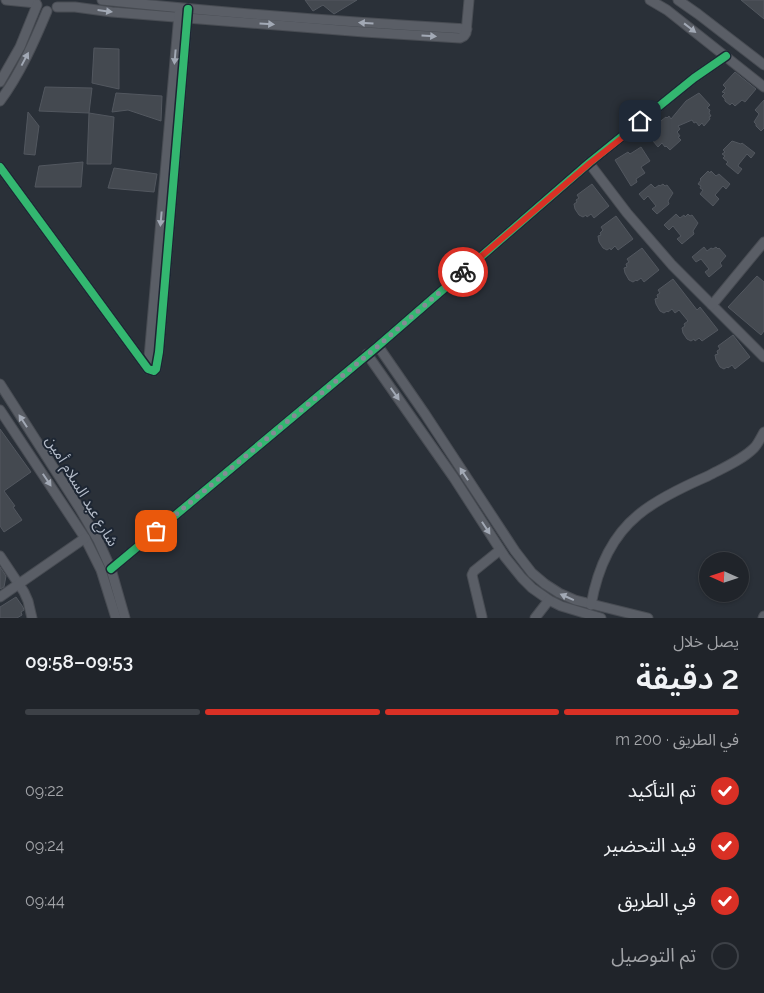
<!DOCTYPE html>
<html lang="ar">
<head>
<meta charset="utf-8">
<style>
  body { margin:0; font-family:Raleway,"Noto Sans Arabic",sans-serif; background:#2d3036; color:#f1f3f6; direction:rtl; height:100vh; display:flex; flex-direction:column; font-size:19px; white-space:nowrap }
  * { box-sizing:border-box; margin:0 }
  p { font-size:16px; color:#a2a4a8 }
  .icon { flex:none; width:28px; height:28px; fill:none; stroke:currentColor; stroke-width:2; stroke-linecap:round; stroke-linejoin:round }
  .map { position:relative; height:618px; overflow:hidden; direction:ltr }
  .drawer { display:flex; flex-direction:column; background:#20242a; flex:1 }
  .drawer>* { flex:none }
  .needle { width:32px; rotate:273deg }
  .controls { position:absolute; left:699px; top:552px; display:grid; gap:10px }
  .controls a { display:grid; place-items:center; width:50px; height:50px; border-radius:50%; background:#20242a; box-shadow:0 1px 4px #0004,0 0 0 1px #3d4147; font-size:25px }
  .pin { position:absolute; display:grid; place-items:center; width:42px; height:42px; color:#fff; margin:-21px; border-radius:10px; box-shadow:0 2px 8px #0006 }
  .courier { position:absolute; display:grid; place-items:center; width:50px; height:50px; margin:-25px; border:4px solid #d93025; border-radius:50%; background:#fff; color:#222; box-shadow:0 1px 6px #0007 }
  .headline em { font-style:normal; font-weight:600 }
  .headline div { display:flex; flex-direction:column-reverse }
  .headline { display:flex; align-items:center; justify-content:space-between; height:85px; padding:0 25px }
  h1 { font-size:32px; font-weight:600; line-height:38px }
  .bar { display:grid; grid-template-columns:repeat(4,1fr); gap:8px 5px; align-content:center; height:60px; padding:0 25px }
  .bar i { height:6px; border-radius:4px; background:#3d4147 }
  .bar .on { background:#d93025 }
  .bar p { grid-column:span 4 }
  ol { padding:0 25px; list-style:none }
  li { display:flex; align-items:center; gap:15px; height:55px }
  li p { margin-inline-start:auto }
  li .icon { padding:5px; border-radius:50%; background:#d93025; color:#fff; stroke-width:4 }
  li:last-child { color:#a2a4a8 }
  li i { width:28px; height:28px; border:2px solid #3d4147; border-radius:50% }
  .map>svg:first-child { display:block }
  .building { fill:#444950; stroke:#52575f }
  .lines { fill:none; stroke-linecap:round; stroke-linejoin:round }
  .minor-casing { stroke:#484c53; stroke-width:11 }
  .minor { stroke:#5a5e66; stroke-width:9 }
  .cycleway-casing { stroke:#1d2633; stroke-width:11 }
  .cycleway { stroke:#33b770; stroke-width:8 }
  .oneway { fill:#a2a9b5 }
  .done { stroke:#848b96; stroke-width:5; stroke-dasharray:0 9 }
  .route { stroke:#d93025; stroke-width:6 }
  .labels { text-anchor:middle; dominant-baseline:central; stroke-width:4; stroke-linejoin:round; paint-order:stroke }
  .street-label { font-size:15px; fill:#b4bcc9; stroke:#1d2633 }
</style>
</head>
<body>
<div class="map">
<svg width="764" height="618" viewBox="0 0 764 618">
  <rect width="100%" height="100%" fill="#2a3038"/>
  <!-- building -->
  <g class="building">
    <path d="M305 0H357L334 14 323 5 313 11Z"/>
    <path d="M741 0H764V19Z"/>
    <path d="M94 48 119 49V89L92 83Z"/>
    <path d="M735 72 756 89 745 102 742 100 735 106 732 103 730 105 725 101V99L722 96 725 93 722 92 726 88 723 85Z"/>
    <path d="M45 87 92 88 89 113 39 111Z"/>
    <path d="M116 93 162 96 161 121 128 110 112 112Z"/>
    <path d="M699 93 710 105 707 108 710 110 709 113 711 116 709 117 710 119 704 126 702 123 699 126 696 122 694 123 692 120 678 126 680 129 677 132 680 136 678 137 681 140 670 150 666 146 665 147 662 143 658 147 648 135 651 132 649 130 666 117 667 118 669 116 671 119 686 101Z"/>
    <path d="M764 100V128L761 131 756 126V124L754 122 759 114 755 110Z"/>
    <path d="M28 112 39 126 35 155 24 154Z"/>
    <path d="M89 113 114 117 111 164H87Z"/>
    <path d="M732 141 741 144 742 143 755 153 751 158 747 154 739 164 738 166 742 169 738 174 726 164 728 162 723 158 725 156 722 154 725 152 723 150Z"/>
    <path d="M641 147 650 161 641 167 645 173 636 179 637 182 631 186 615 160 628 152 630 154Z"/>
    <path d="M83 162 81 187H35L39 166Z"/>
    <path d="M114 168 157 174 154 192 108 188Z"/>
    <path d="M708 171 710 173 711 171 716 176 719 174 730 184 726 189 723 186 715 195 719 199 713 206 700 194 703 190 700 188 701 186 698 184 701 180 700 179Z"/>
    <path d="M592 184 609 206 594 218 591 214 587 217 586 215 583 217 579 215 575 209 574 204 577 202 576 200 579 198 577 195Z"/>
    <path d="M651 184 655 188 659 185 660 186 663 184 665 186 667 185 673 193 668 201 669 204 657 214 652 209 656 206 648 196 644 200 639 194Z"/>
    <path d="M676 214 680 218 684 215 685 217 688 214 690 216 692 215 698 223 693 231 694 234 682 244 677 239 681 236 673 226 669 230 664 225Z"/>
    <path d="M616 216 633 239 618 250 615 246 611 250 610 248 607 250 603 248 599 242 598 236 601 235 600 233 603 230 601 227Z"/>
    <path d="M704 247 707 251 711 248 713 249 716 247 718 249 719 248 726 256 720 263 722 266 709 277 705 272 709 269 701 259 696 262 692 257Z"/>
    <path d="M642 248 659 270 644 282 641 278 637 281 636 280 633 282 629 280 625 273 624 268 627 267 626 264 629 262 627 259Z"/>
    <path d="M757 276 764 282V331L761 335 728 307Z"/>
    <path d="M673 279 697 310 700 307 718 330 702 341 699 338 695 341 694 339 691 341 687 339 683 333 682 328 685 326 684 324 688 321 679 310 675 313 672 309 668 312 667 311 664 313 660 311 656 304 655 299 658 298 657 295 660 293 658 290Z"/>
    <path d="M733 335 750 357 735 369 732 365 728 368 727 367 724 369 720 367 716 360 715 355 718 354 717 351 720 349 718 346Z"/>
    <path d="M0 429 31 472 4 491 15 506 13 507 22 520 4 532 0 526Z"/>
    <path d="M0 567 6 576 4 587 0 589Z"/>
    <path d="M16 597 23 607 24 610 21 612 22 615 17 618H0V607Z"/>
  </g>
  <g class="lines">
    <defs>
      <g id="minor">
        <path d="M6 0 36 3"/>
        <path d="M102 0C224 13 345 22 467 29"/>
        <path d="M650 0 667 10 764 87"/>
        <path d="M678 0 698 14 764 65"/>
        <path d="M57 7H75L112 12 187 18 364 32 460 38 464 36 466 33 469 0"/>
        <path d="M0 82 20 47 37 5"/>
        <path d="M0 101C20 74 34 42 47 11"/>
        <path d="M589 163 627 213 672 265 764 357"/>
        <path d="M0 167 148 369 154 371 156 369 159 352 188 9"/>
        <path d="M712 305 764 242"/>
        <path d="M378 346 425 414 515 551 532 573 545 584 559 593 575 600 648 618"/>
        <path d="M367 354 454 478 505 557 522 578 532 588 549 600 561 606 601 618"/>
        <path d="M148 369 179 14"/>
        <path d="M0 384 80 509 98 540 111 569 125 618"/>
        <path d="M0 410 85 538 101 570 116 618"/>
        <path d="M0 556 24 592 28 601 32 618"/>
        <path d="M111 569 378 346 589 163 694 78 726 56"/>
        <path d="M0 597 85 538"/>
        <path d="M591 605C597 571 610 538 638 515 657 499 685 486 708 476 723 468 742 460 754 448 758 444 761 437 764 432"/>
        <path d="M482 617 472 575 474 571 500 550"/>
        <path d="M535 618 549 600"/>
        <path d="M763 618 764 616"/>
      </g>
    </defs>
    <!-- minor casing -->
    <use href="#minor" class="minor-casing"/>
    <!-- minor -->
    <use href="#minor" class="minor"/>
    <defs>
      <g id="cycleway">
        <path d="M0 167 148 369 154 371 156 369 159 352 188 9"/>
        <path d="M111 569 378 346 589 163 694 78 726 56"/>
      </g>
    </defs>
    <!-- cycleway casing -->
    <use href="#cycleway" class="cycleway-casing"/>
    <!-- cycleway -->
    <use href="#cycleway" class="cycleway"/>
  </g>
  <!-- one-way arrows -->
  <defs><path id="oneway-solid" d="M-6-.8H1V-3.2L6.5 0L1 3.2V.8H-6Z" transform="scale(1.25)"/></defs>
  <g class="oneway">
    <use href="#oneway-solid" transform="translate(105 11) rotate(7)"/>
    <use href="#oneway-solid" transform="translate(366 23) rotate(-176)"/>
    <use href="#oneway-solid" transform="translate(267 24) rotate(4)"/>
    <use href="#oneway-solid" transform="translate(690 28) rotate(38)"/>
    <use href="#oneway-solid" transform="translate(429 36) rotate(4)"/>
    <use href="#oneway-solid" transform="translate(175 57) rotate(95)"/>
    <use href="#oneway-solid" transform="translate(25 59) rotate(-62)"/>
    <use href="#oneway-solid" transform="translate(161 219) rotate(95)"/>
    <use href="#oneway-solid" transform="translate(395 394) rotate(55)"/>
    <use href="#oneway-solid" transform="translate(23 421) rotate(-123)"/>
    <use href="#oneway-solid" transform="translate(464 474) rotate(-123)"/>
    <use href="#oneway-solid" transform="translate(47 480) rotate(56)"/>
    <use href="#oneway-solid" transform="translate(486 528) rotate(57)"/>
    <use href="#oneway-solid" transform="translate(567 597) rotate(-156)"/>
  </g>
  <g class="lines">
    <!-- done -->
    <path class="done" d="M156 531 378 346 463 272"/>
    <!-- route -->
    <path class="route" d="M463 272 590 163 632 130 640 121"/>
  </g>
  <g class="labels">
    <!-- street labels -->
    <g class="street-label">
      <text transform="translate(82 491) rotate(59)">شارع عبد السلام أمين</text>
    </g>
  </g>
</svg>
<div class="controls">
<a><svg class="needle" viewBox="-14 -14 28 28"><path d="M0-13l5 13h-10z" fill="#e53935"/><path d="M0 13l5-13h-10z" fill="#a2a4a8"/></svg></a>
</div>
<div class="pin" style="left:156px;top:531px;background:#ea580c"><svg class="icon" aria-label="bag" viewBox="0 0 24 24"><path d="M5 8h14l-1 12H6zM9 8a3 3 0 0 1 6 0"/></svg></div>
<div class="pin" style="left:640px;top:121px;background:#1f2937"><svg class="icon" aria-label="home" viewBox="0 0 24 24"><path d="M3 11l9-7 9 7M6 9v11h12V9"/></svg></div>
<div class="courier" style="left:463px;top:272px"><svg class="icon" aria-label="bike" viewBox="0 0 24 24"><circle cx="6" cy="16" r="4"/><circle cx="18" cy="16" r="4"/><path d="M6 16l4-8h5l3 8M10 8l3 8H6M13 5h3"/></svg></div>
</div>
<section class="drawer">
<div class="headline"><div><h1>2 دقيقة</h1><p>يصل خلال</p></div><em>09:53–09:58</em></div>
<div class="bar"><i class="on"></i><i class="on"></i><i class="on"></i><i></i><p>في الطريق · 200 m</p></div>
<ol>
<li><svg class="icon" aria-label="check" viewBox="0 0 24 24"><path d="M5 12l5 5 9-10"/></svg>تم التأكيد<p>09:22</p></li>
<li><svg class="icon" aria-label="check" viewBox="0 0 24 24"><path d="M5 12l5 5 9-10"/></svg>قيد التحضير<p>09:24</p></li>
<li><svg class="icon" aria-label="check" viewBox="0 0 24 24"><path d="M5 12l5 5 9-10"/></svg>في الطريق<p>09:44</p></li>
<li><i></i>تم التوصيل</li>
</ol>
</section>
</body>
</html>
